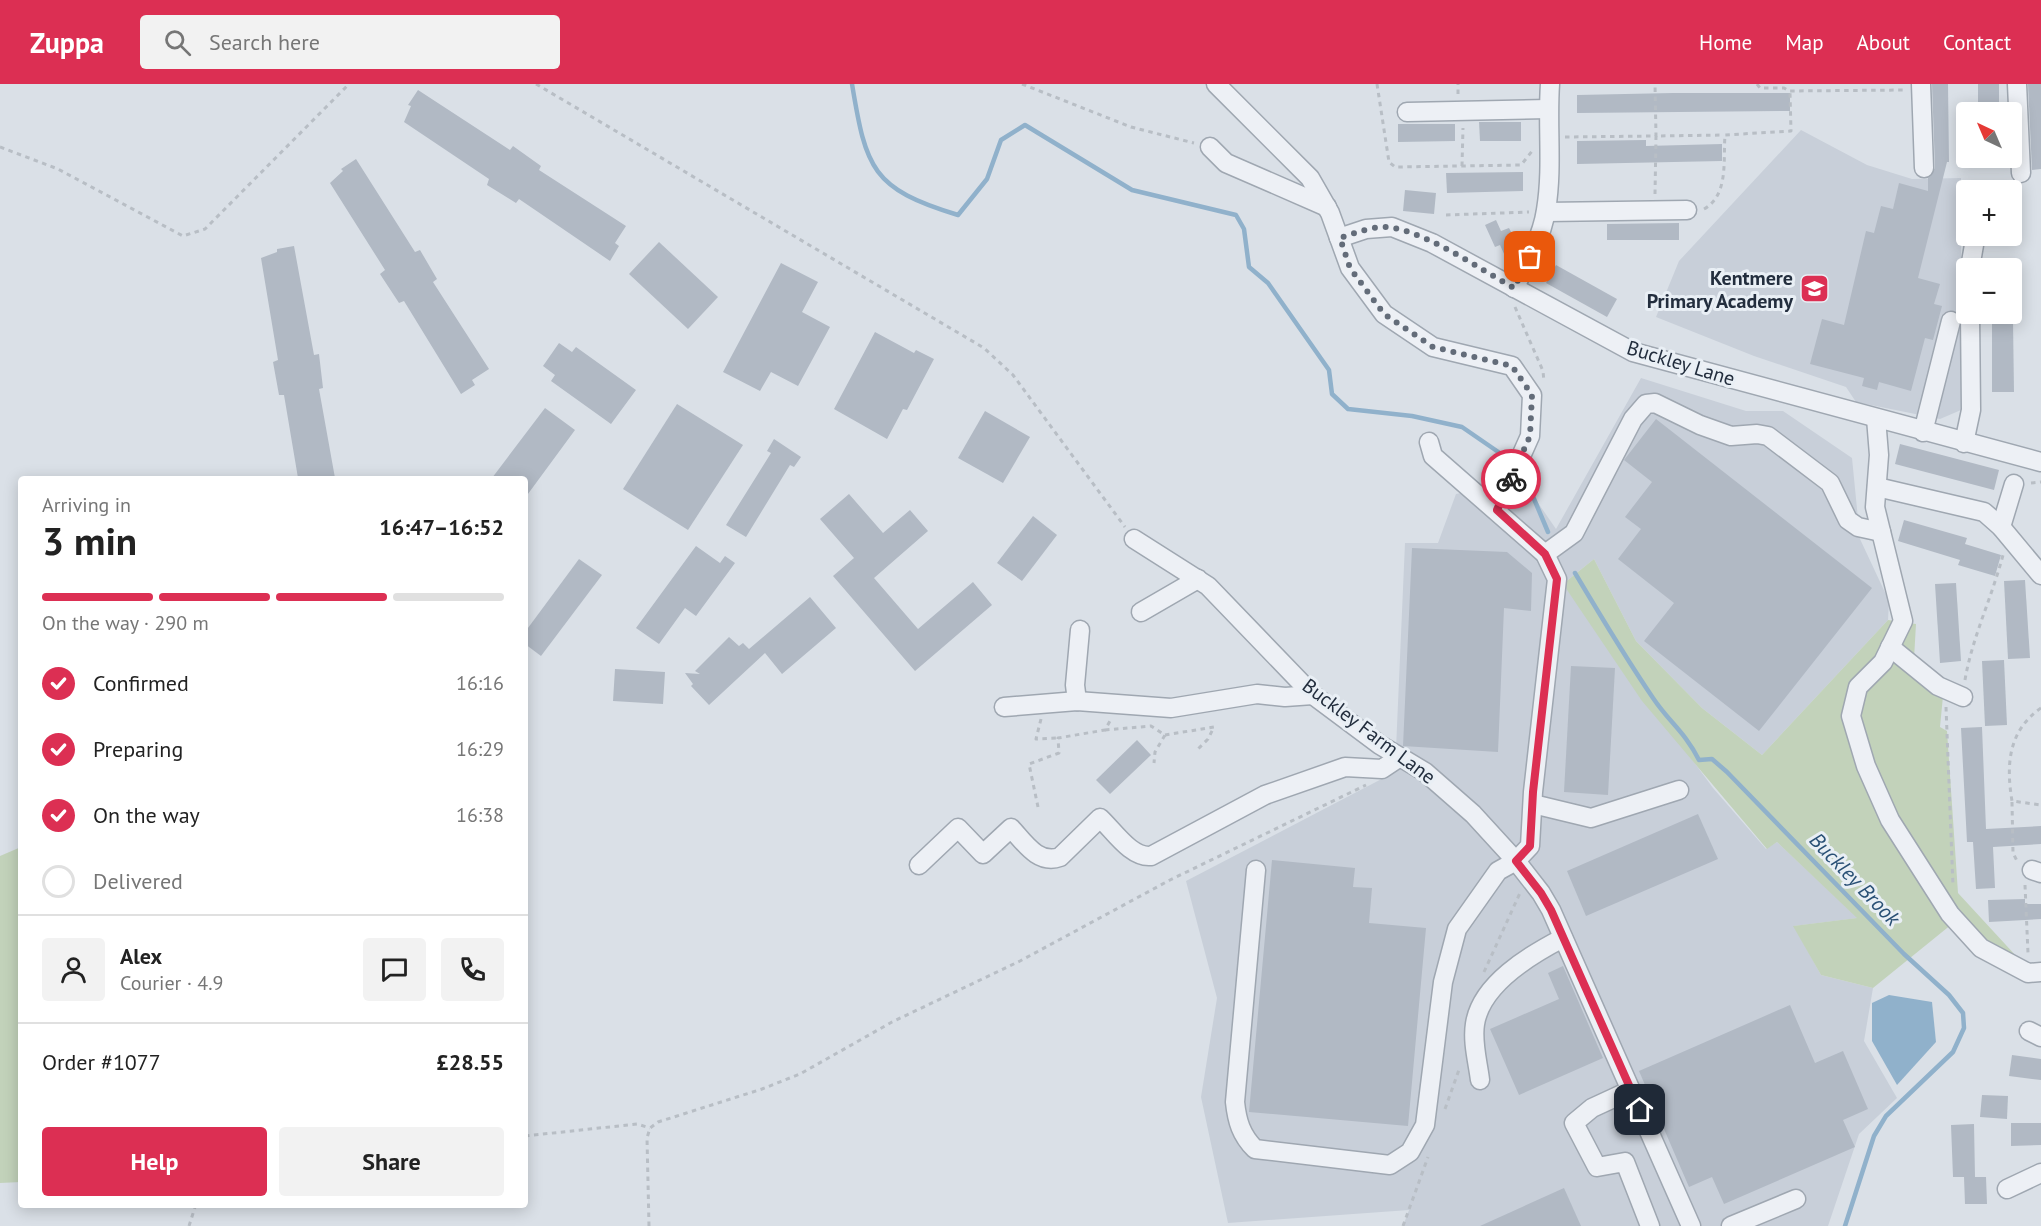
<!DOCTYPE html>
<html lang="en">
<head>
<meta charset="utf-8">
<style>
  body { margin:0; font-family:"PT Sans",sans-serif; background:#f2f2f2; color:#222; height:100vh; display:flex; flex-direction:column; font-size:22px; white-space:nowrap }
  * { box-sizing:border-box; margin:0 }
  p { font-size:20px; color:#767676 }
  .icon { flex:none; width:33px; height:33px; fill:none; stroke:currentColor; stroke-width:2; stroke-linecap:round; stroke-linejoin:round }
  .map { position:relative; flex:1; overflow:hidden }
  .sheet { position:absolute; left:18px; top:392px; width:510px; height:732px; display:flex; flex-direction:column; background:#fff; border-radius:6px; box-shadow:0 3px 15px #0003 }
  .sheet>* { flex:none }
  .needle { width:39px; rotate:316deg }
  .tools { position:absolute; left:1956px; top:18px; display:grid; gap:12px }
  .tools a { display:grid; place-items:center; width:66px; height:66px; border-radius:6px; background:#fff; box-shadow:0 3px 15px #0003; font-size:30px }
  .pin { position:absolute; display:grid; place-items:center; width:51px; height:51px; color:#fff; margin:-26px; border-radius:12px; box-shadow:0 3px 9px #0006 }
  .courier { position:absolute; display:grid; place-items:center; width:60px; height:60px; margin:-30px; border:4px solid #dc2f53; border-radius:50%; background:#fff; color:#222; box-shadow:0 2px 8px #0007 }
  .head em { font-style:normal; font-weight:600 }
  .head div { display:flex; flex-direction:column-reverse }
  .head { display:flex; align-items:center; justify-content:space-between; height:102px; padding:0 24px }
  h1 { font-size:39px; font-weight:600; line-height:45px }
  .bar { display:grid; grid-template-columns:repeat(4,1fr); gap:9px 6px; align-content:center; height:72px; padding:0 24px }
  .bar i { height:8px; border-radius:4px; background:#e0e0e0 }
  .bar .selected { background:#dc2f53 }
  .bar p { grid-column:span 4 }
  .line { display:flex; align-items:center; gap:15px; padding:0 24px; border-top:2px solid #e0e0e0 }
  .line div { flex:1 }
  .round { display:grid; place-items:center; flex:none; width:63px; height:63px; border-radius:6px; background:#f2f2f2 }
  ol { padding:0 24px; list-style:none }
  li { display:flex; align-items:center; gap:18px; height:66px }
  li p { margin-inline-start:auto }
  li .icon { padding:6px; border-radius:50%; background:#dc2f53; color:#fff; stroke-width:4 }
  li:last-child { color:#767676 }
  li i { width:33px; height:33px; border:3px solid #e0e0e0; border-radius:50% }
  .primary-button { display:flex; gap:12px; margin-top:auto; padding:12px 24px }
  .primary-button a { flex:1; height:69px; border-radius:6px; background:#dc2f53; color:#fff; font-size:24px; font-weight:600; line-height:69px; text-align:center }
  .primary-button a+a { background:#f2f2f2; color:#222 }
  header { display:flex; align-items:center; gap:36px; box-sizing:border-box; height:84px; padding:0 30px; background:#dc2f53; color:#fff }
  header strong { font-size:28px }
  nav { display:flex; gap:33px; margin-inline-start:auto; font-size:21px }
  .search { width:420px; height:54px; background:#f2f2f2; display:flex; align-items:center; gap:15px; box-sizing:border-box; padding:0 21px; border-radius:6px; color:#767676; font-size:22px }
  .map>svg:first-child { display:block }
  .built { fill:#c8cfd9 }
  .green { fill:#c2d2ba }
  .water { fill:#90b1cb }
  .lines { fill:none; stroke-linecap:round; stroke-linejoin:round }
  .stream { stroke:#90b1cb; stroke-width:4.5 }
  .building { fill:#b1b9c4 }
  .minor-casing { stroke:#9fa7b1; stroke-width:21 }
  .path { stroke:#b8bec5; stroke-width:3; stroke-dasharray:4.5 4.5; stroke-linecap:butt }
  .minor { stroke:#edf0f5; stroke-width:18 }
  .done { stroke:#636c79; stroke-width:6; stroke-dasharray:0 10.8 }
  .route { stroke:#dc2f53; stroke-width:8 }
  .labels { text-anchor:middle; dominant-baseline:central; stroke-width:6; stroke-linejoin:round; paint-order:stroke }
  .poi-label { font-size:20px; font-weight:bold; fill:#232e3e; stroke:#e9eff5; text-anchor:end }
  .street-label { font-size:20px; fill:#232e3e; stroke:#e9eff5 }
  .water-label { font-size:21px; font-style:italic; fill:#295075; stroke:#e9eff5 }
</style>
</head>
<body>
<header>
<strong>Zuppa</strong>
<div class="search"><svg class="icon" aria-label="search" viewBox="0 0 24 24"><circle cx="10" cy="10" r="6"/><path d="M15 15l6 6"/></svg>Search here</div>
<nav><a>Home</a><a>Map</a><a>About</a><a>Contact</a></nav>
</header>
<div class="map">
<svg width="2041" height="1142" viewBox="0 0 2041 1142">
  <rect width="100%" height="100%" fill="#dae0e7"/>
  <!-- built -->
  <g class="built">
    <path d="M1801 46 1867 81 1912 95 1961 94V326L1940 335 1856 318 1846 303 1754 272 1656 233 1679 177Z"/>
    <path d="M1641 294 1746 327H1783L1852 374 1860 455 1889 517 1888 536 1762 671 1702 624 1636 557 1594 475 1563 500 1713 704 1766 765 1777 758 1858 834 1794 842 1821 891 1873 904 1864 957 1897 1014 1859 1050 1828 1142H1403L1409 1126 1228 1139 1201 1013 1217 914 1186 797 1395 688 1405 459H1438L1456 410 1523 397 1556 445Z"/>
  </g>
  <!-- green -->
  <g class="green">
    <path d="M1594 475 1636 557 1702 624 1762 671 1888 536 1916 540 1913 592 1943 612 1940 643 1947 647 1958 809 2017 873 1984 859 1911 786 1952 840 1873 904 1821 891 1793 842 1857 834 1777 758 1767 765 1642 617 1563 500Z"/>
    <path d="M21 763V1098L0 1099V772Z"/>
  </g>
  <!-- water -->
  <path class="water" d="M1889 911 1932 918 1936 958 1897 1001 1872 957V919Z"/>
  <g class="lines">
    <!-- stream -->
    <g class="stream">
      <path d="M852 0C866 85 872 105 958 131L987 95 1001 56 1025 41 1132 106 1236 131 1244 145 1249 183 1268 199 1329 286 1332 310 1348 325 1412 332 1462 343 1507 374"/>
      <path d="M1526 396 1548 448"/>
      <path d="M1575 489C1600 531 1625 573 1653 614 1669 638 1685 648 1699 676L1712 675 1727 688 1904 870 1949 911 1963 929 1964 944 1953 968 1886 1032 1874 1052 1845 1142"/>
    </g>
  </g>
  <!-- building -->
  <g class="building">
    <path d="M1932 0H1948L1949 78H1947L1918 194 1940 200 1934 220 1942 222 1933 256 1925 254 1911 307 1879 298 1877 306 1862 302 1864 294 1810 280 1822 235 1844 241 1866 147 1874 149 1881 122 1893 125 1899 99 1928 107V94L1935 84Z"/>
    <rect x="1978" y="0" width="21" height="28"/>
    <path d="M2028 0H2041V85L2032 86Z"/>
    <path d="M418 6 510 66 513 62 541 82 539 86 626 142 615 159 619 162 610 177 519 115 516 119 487 101 489 95 404 38 411 22 408 21Z"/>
    <path d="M1673 9H1790V27L1577 29V11Z"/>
    <path d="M1479 38H1521V57H1480Z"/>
    <path d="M1398 40H1455V57L1398 58Z"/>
    <path d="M1646 56V62L1722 60V77L1577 80V57Z"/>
    <path d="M356 75 415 168 420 166 437 195 433 198 489 285 472 296 475 301 461 310 404 217 399 219 380 190 385 186 330 99 343 87 341 85Z"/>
    <path d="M1523 88V107L1447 109 1446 89Z"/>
    <path d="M1405 106 1436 109 1434 130 1403 127Z"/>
    <path d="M1496 136 1501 147 1509 144 1520 165 1505 172 1500 161 1495 163 1485 141Z"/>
    <path d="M1679 139V156H1607V140Z"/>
    <path d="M659 158 718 213 688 245 629 190Z"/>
    <path d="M294 162 314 271 319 270 323 304 319 305 335 394H298L284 311H279L273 278 278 276 261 174 277 168V165Z"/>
    <path d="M781 179 818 198 802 228 830 243 798 302 771 288 760 307 723 288Z"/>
    <path d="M1556 181 1617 215 1607 233 1546 199Z"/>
    <path d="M1992 237H2013L2014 308H1992Z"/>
    <path d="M875 248 914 269 916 266 934 275 907 326 903 325 887 355 834 325Z"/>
    <path d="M559 259 572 268 576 263 636 306 611 340 551 297 555 291 543 282Z"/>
    <path d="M677 320 743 361 688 446 623 405Z"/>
    <path d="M545 324 575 346 525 414V394H492Z"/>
    <path d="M985 327 1030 353 1003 399 958 374Z"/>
    <path d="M1656 335 1872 504 1759 647 1644 557 1674 519 1618 475 1641 445 1625 433 1652 398 1624 376Z"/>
    <path d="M774 355 801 373 794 383 790 381 746 453 726 441 771 369 767 367Z"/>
    <path d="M1900 360 1999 386 1994 406 1895 380Z"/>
    <path d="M849 410 883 449 910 426 928 447 874 494 918 545 973 498 992 521 915 587 833 492 854 474 820 435Z"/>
    <path d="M1033 432 1057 451 1022 497 997 479Z"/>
    <path d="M1904 436 1967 454 1965 460 2001 471 1995 492 1958 481 1960 476 1898 457Z"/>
    <path d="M696 462 720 479 725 472 735 479 696 532 685 524 659 560 636 544Z"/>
    <path d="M1412 464 1507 468 1532 489 1531 527 1504 524 1498 668 1403 662Z"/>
    <path d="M579 475 602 491 541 572 525 560V548Z"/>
    <path d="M2025 496 2030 574 2008 575 2004 497Z"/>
    <path d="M1956 499 1961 577 1940 579 1935 500Z"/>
    <path d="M810 513 836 544 782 590 765 569 709 621 691 602 693 600 685 589 700 590 695 587 729 553 739 562 743 559 749 565Z"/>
    <path d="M2004 576 2007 641 1985 642 1982 577Z"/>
    <path d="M1571 582 1615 584 1608 711 1564 708Z"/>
    <path d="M615 585 665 588 663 620 613 617Z"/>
    <path d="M1982 643 1986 745 2041 742V760L1993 763 1995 804 1976 805 1973 758H1967L1961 644Z"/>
    <path d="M1137 656 1151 671 1110 710 1096 696Z"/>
    <path d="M1698 730 1718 775 1586 832 1567 787Z"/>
    <path d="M1272 776 1355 784 1353 803 1372 804 1369 839 1426 844 1408 1042 1249 1028Z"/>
    <path d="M2025 815V820H2041V835L1989 838 1988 816Z"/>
    <path d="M1563 882 1603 974 1519 1011 1490 945 1559 915 1548 889Z"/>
    <path d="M1790 921 1815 979 1843 967 1868 1025 1843 1036 1855 1063 1724 1120 1712 1093 1689 1103 1639 987Z"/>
    <path d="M2012 971 2041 975V996L2009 992Z"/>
    <path d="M1982 1011 2008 1012 2007 1035 1980 1033Z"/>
    <path d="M2011 1039H2041V1061L2011 1062Z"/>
    <path d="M1974 1040 1975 1093H1986L1987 1120H1965L1964 1093H1953L1951 1041Z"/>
    <path d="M1564 1104 1581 1142H1480Z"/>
  </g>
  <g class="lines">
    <defs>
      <g id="minor">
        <path d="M1216 0 1310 94 1330 129 1350 184 1384 230 1433 263 1512 282 1532 311 1530 352 1497 426"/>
        <path d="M1921 0 1924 84"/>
        <path d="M2017 0 2021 89"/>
        <path d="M1407 28 1548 25"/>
        <path d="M1210 63 1226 79 1327 123"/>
        <path d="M1546 128 1687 126"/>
        <path d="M1339 154 1366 145 1392 143 1432 159 1633 268 2041 378"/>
        <path d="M1970 184 1974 161"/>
        <path d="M1514 204C1527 180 1542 153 1546 126 1553 84 1547 42 1550 0"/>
        <path d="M1876 334 1879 371 1875 423 1903 537 1883 578 1858 603 1851 632 1866 682 1890 736 1950 830 1981 864 2028 889 2041 888"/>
        <path d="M1923 348 1951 237"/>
        <path d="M1429 358 1433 372 1545 470 1557 495 1533 708 1530 762 1516 777 1541 809 1551 826 1691 1142"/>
        <path d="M1964 359 1971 326 1970 230"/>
        <path d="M1877 403 1984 428 2001 443 2041 491"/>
        <path d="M2001 443 2014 400"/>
        <path d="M1134 455 1208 502 1313 611 1380 661 1425 688 1473 730 1516 777 1498 787 1457 845 1443 898 1425 1041 1410 1068 1390 1081 1255 1065C1241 1051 1237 1037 1235 1018L1256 786"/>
        <path d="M1545 470 1574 449 1633 335 1646 320 1655 319 1700 341 1731 352 1757 350 1768 352 1830 399 1848 436 1858 443 1881 448"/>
        <path d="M1141 528 1198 495"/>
        <path d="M1890 563 1938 602 1963 613"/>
        <path d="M1077 617 1075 601 1080 546"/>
        <path d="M1004 623 1077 617 1171 624 1257 610 1285 613 1313 611"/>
        <path d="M1533 720 1591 734 1679 706"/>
        <path d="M919 781 958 744 983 770 1011 744C1024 758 1038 781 1060 773L1100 734C1114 747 1131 774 1151 772L1265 711 1345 683 1382 685 1400 673"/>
        <path d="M2032 786 2041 789"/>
        <path d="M2029 947 2041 953"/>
        <path d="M1480 996C1478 979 1472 958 1475 940 1481 900 1530 871 1563 854"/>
        <path d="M1631 1006 1592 1024 1574 1039 1597 1083 1625 1078 1650 1142"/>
        <path d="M2007 1105 2041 1089"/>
        <path d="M1731 1142 1796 1115"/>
      </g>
    </defs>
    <!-- minor casing -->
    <use href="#minor" class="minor-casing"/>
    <!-- path -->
    <g class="path">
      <path d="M536 0 984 264 1013 291 1125 443"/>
      <path d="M1022 0 1131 43 1194 59"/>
      <path d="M1377 0 1389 78 1395 83 1521 81 1533 66"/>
      <path d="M1757 0 1760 4H1784L1789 7 1905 6"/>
      <path d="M1458 10V0"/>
      <path d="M1565 53 1656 52 1655 0"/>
      <path d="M0 63 58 85 183 152 205 145 349 0"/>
      <path d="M1462 82 1463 44"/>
      <path d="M1655 110 1656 52 1724 51"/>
      <path d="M1704 125C1729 111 1723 76 1725 51L1791 47 1790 9"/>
      <path d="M1446 131 1529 128"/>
      <path d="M1515 223 1543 287 1544 298"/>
      <path d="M2031 399 2041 398"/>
      <path d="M1965 596C1972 554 1992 513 2003 471"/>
      <path d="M1946 623 1953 802"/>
      <path d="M2041 624C2008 647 2006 681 2012 717L2041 721"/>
      <path d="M1041 635 1036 655 1058 654"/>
      <path d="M1105 646 1151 642 1165 651 1155 668 1154 679"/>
      <path d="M1165 651 1214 643 1208 655 1196 667"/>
      <path d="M2012 718 2013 769 2018 779"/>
      <path d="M1038 723 1029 680 1059 669 1058 654 1105 646 1110 637"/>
      <path d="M2025 801 2028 869"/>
      <path d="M1484 888 1520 809"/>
      <path d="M1445 1025 1460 983"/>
      <path d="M525 1052 637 1040 650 1044"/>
      <path d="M189 1142 196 1120"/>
      <path d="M649 1142 647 1054 650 1044 658 1038 762 1005 800 990 892 938 1020 877 1170 796 1366 701"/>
      <path d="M1403 1142 1428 1073"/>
    </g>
    <!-- minor -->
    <use href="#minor" class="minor"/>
  </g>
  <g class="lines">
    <!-- done -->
    <path class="done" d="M1511 395 1530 352 1532 311 1512 282 1433 263 1384 230 1350 184 1340 154C1356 149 1376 140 1394 144 1433 152 1478 184 1514 204L1530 173"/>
    <!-- route -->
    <path class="route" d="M1511 395 1497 426 1545 470 1557 495 1533 708 1530 762 1516 777 1541 809 1551 826 1640 1026"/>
  </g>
  <!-- icons -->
  <defs>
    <symbol id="school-square" viewBox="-11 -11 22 22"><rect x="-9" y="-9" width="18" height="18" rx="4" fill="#dc2f53" stroke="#e9eff5"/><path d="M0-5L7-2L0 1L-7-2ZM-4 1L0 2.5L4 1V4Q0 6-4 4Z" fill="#fff"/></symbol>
  </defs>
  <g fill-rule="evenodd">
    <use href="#school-square" x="1798" y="188" width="33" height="33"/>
  </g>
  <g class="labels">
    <!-- poi labels -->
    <g class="poi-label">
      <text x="1793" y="194">Kentmere<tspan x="1793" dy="23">Primary Academy</tspan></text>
    </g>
    <!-- street labels -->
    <g class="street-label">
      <text transform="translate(1681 279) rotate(17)">Buckley Lane</text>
      <text transform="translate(1369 647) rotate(37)">Buckley Farm Lane</text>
    </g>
    <!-- water labels -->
    <g class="water-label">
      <text transform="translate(1855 795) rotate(46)">Buckley Brook</text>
    </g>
  </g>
</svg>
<div class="tools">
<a><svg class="needle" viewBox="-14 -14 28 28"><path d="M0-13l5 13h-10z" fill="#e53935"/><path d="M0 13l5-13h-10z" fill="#767676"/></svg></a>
<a>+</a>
<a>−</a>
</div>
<div class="pin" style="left:1530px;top:173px;background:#ea580c"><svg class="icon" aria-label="bag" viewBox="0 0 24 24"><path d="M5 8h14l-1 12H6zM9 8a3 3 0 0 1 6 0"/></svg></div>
<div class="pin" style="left:1640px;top:1026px;background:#1f2937"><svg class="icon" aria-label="home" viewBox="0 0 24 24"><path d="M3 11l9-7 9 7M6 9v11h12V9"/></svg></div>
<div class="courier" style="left:1511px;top:395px"><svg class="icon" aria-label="bike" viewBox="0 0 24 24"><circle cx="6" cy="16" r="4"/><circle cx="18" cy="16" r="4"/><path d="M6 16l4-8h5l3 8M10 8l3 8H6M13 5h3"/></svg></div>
<section class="sheet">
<div class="head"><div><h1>3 min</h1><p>Arriving in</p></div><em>16:47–16:52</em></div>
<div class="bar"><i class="selected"></i><i class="selected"></i><i class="selected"></i><i></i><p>On the way · 290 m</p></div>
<ol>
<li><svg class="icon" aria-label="check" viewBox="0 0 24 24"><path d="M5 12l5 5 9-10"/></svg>Confirmed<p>16:16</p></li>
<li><svg class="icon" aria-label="check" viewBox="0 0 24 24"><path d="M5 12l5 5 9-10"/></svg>Preparing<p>16:29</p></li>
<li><svg class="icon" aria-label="check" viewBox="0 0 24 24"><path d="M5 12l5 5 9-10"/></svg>On the way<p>16:38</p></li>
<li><i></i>Delivered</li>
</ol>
<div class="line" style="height:108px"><a class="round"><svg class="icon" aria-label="person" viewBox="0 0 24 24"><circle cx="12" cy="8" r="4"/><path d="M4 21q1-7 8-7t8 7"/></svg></a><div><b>Alex</b><p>Courier · 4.9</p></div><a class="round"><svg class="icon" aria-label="chat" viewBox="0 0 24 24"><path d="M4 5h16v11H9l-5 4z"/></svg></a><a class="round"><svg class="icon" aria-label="phone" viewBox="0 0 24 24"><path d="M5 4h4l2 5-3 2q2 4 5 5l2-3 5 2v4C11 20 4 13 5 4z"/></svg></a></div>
<div class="line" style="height:78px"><div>Order #1077</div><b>£28.55</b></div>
<div class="primary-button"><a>Help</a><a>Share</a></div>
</section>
</div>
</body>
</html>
